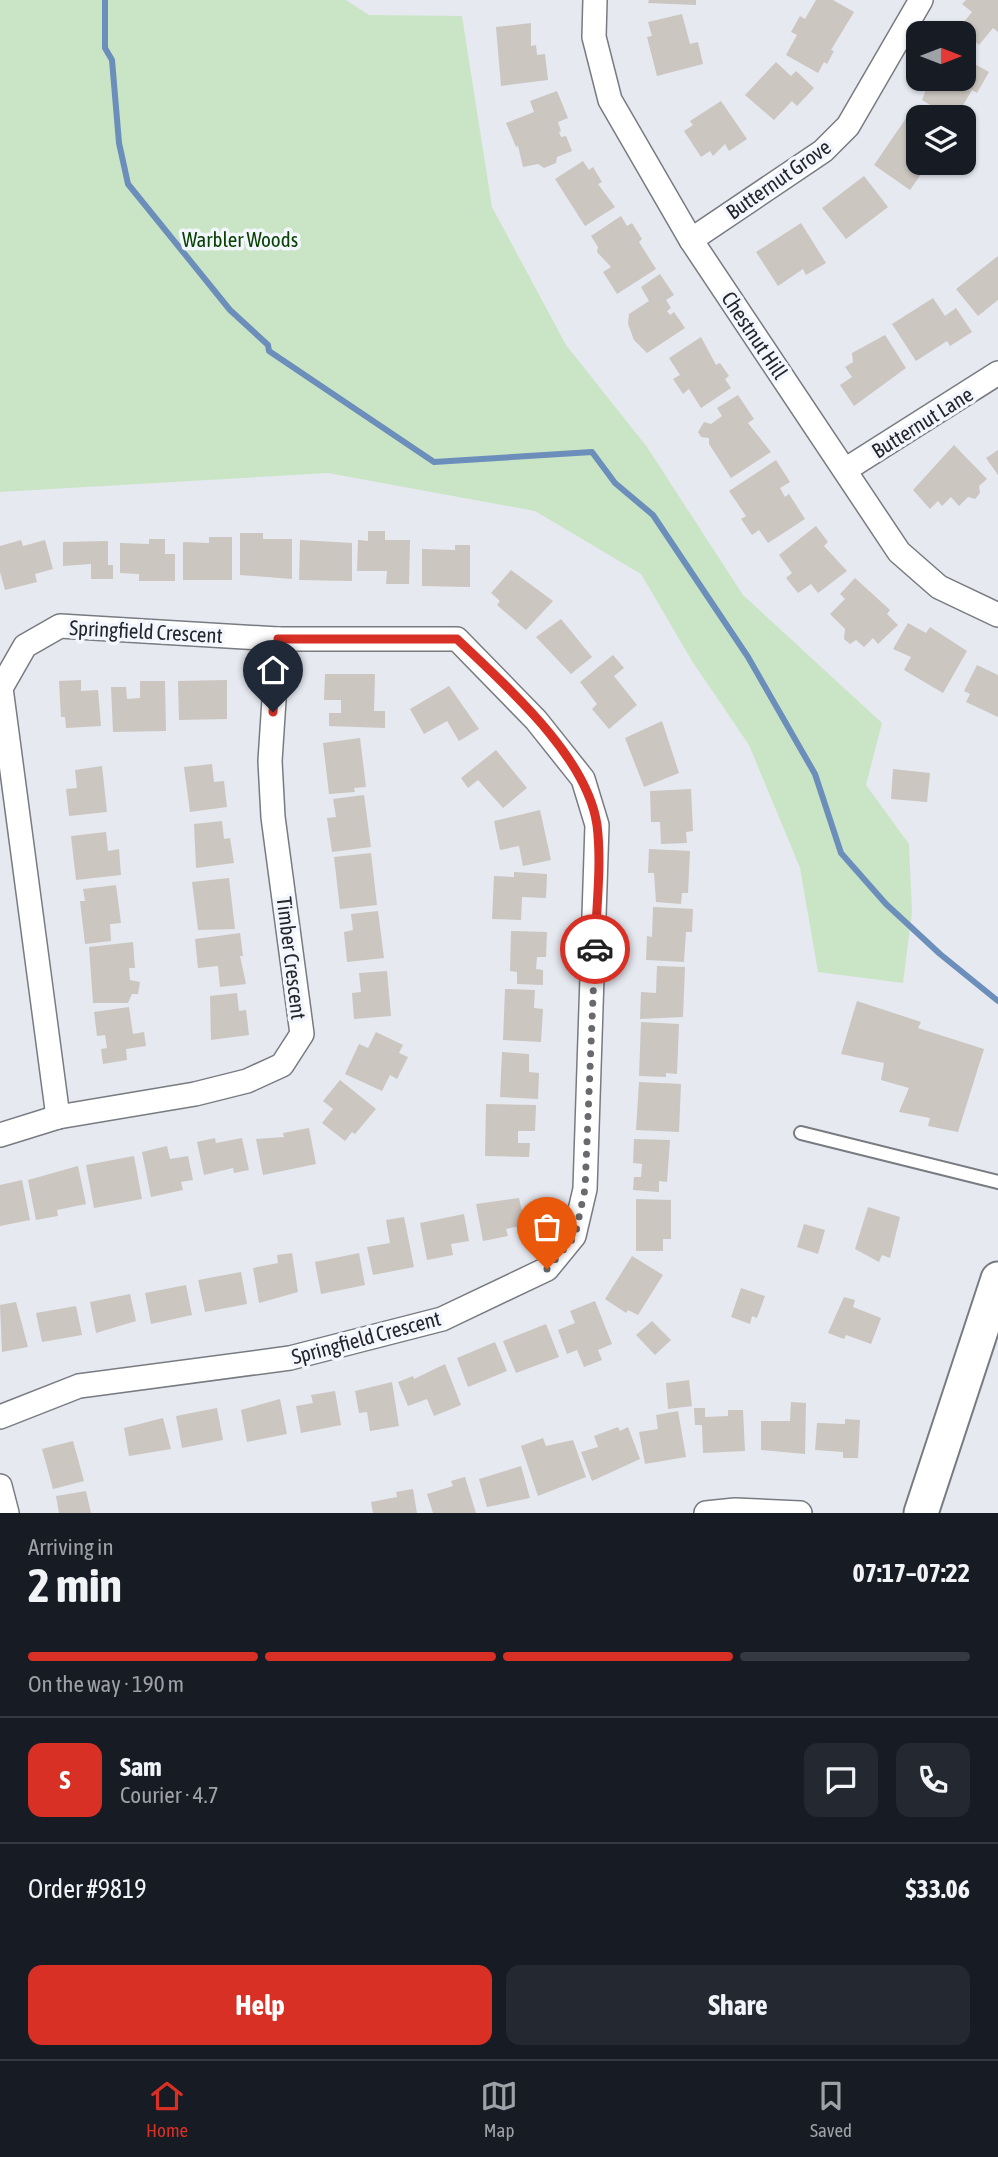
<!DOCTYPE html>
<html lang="en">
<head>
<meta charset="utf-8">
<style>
  body { margin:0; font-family:"Asap Condensed",sans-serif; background:#242831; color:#f1f3f6; height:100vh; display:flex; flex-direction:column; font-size:26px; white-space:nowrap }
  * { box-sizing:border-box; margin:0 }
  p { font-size:23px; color:#9ea1a6 }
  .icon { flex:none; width:38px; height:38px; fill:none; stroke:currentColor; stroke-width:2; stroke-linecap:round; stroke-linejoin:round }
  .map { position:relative; height:1513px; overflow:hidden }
  .sheet { display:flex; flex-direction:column; background:#171b24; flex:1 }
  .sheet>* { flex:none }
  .needle { width:46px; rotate:90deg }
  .controls { position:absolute; left:906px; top:21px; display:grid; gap:14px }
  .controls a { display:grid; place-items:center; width:70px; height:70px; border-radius:14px; background:#171b24; box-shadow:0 2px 5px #0004; font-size:35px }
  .pin { position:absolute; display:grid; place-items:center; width:60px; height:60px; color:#fff; margin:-72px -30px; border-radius:50% 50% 50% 0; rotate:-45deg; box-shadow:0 0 7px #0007 }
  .pin .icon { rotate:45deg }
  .courier { position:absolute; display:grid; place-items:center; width:70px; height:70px; margin:-35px; border:5px solid #d93025; border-radius:50%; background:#fff; color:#222; box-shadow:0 2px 9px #0007 }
  .head em { font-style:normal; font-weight:700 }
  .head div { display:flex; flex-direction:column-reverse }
  .head { display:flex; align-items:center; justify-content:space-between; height:119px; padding:0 28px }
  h1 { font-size:46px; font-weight:700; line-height:52px }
  .bar { display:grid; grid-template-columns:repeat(4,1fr); gap:10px 7px; align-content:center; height:84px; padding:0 28px }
  .bar i { height:9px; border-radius:5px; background:#363941 }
  .bar .active { background:#d93025 }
  .bar p { grid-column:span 4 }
  .line { display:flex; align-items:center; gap:18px; padding:0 28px; border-top:2px solid #363941 }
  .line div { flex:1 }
  .round { display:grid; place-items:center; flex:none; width:74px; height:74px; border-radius:14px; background:#242831 }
  .action { display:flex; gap:14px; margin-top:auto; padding:14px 28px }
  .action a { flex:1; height:80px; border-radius:14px; background:#d93025; color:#fff; font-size:28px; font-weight:700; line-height:80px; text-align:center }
  .action a+a { background:#242831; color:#f1f3f6 }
  .tab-bar { display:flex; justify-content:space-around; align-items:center; height:98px; border-top:2px solid #363941; background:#171b24; font-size:19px; color:#9ea1a6 }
  .tab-bar a { display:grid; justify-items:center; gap:4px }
  .tab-bar .active { color:#d93025 }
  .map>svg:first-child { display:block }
  .green { fill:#cae5c5 }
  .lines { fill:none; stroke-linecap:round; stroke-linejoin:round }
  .stream { stroke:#6c8ebb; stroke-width:6 }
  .building { fill:#cbc6c0 }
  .service-casing { stroke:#787b81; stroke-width:16 }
  .minor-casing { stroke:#787b81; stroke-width:26 }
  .secondary-casing { stroke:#787b81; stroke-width:37 }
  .service { stroke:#fff; stroke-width:12 }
  .minor { stroke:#fff; stroke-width:23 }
  .secondary { stroke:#fff; stroke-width:33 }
  .done { stroke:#686a6e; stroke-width:7; stroke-dasharray:0 12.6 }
  .route { stroke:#d93025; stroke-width:9 }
  .labels { text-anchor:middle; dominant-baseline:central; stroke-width:7; stroke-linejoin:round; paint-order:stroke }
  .street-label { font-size:21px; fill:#242628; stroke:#f3f6fe }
  .park-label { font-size:21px; fill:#094201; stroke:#f3f6fe }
</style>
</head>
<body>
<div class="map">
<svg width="998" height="1513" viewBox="0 0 998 1513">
  <rect width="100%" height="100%" fill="#e6e9f0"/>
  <!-- green -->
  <path class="green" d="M0 0H346L369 15 462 16 492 207 566 345 647 447 743 595 882 723 866 785 909 844 912 912 903 983 818 972 800 868 749 745 692 661 641 574 535 511 328 473 0 492Z"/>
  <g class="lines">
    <!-- stream -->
    <path class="stream" d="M105 0V48L112 60 119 143 128 184 230 310 268 345 269 351 434 462 592 452 615 483 653 515 748 657 815 774 841 853 886 904 940 954 998 1001"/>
  </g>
  <!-- building -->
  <g class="building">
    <path d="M649 0H696V5L648 3Z"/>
    <path d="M816 0H833L854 12 831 50 834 51 827 64 824 62 818 73 786 55 797 35 791 32 800 16 805 19Z"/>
    <path d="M966 0H998V32L993 28 979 45 959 28 972 12 962 4Z"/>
    <path d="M682 14 690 44 698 42 703 64 657 76 647 37 652 36 648 22Z"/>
    <path d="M531 23V46L536 45 537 55 545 54 548 80 501 86 496 27Z"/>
    <path d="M964 58 989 72 977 93 972 90 956 117H950L922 100 930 79H964Z"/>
    <path d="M776 62 791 76 796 71 814 88 797 106 792 101 774 120 745 95Z"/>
    <path d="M557 91 568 118 558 122 561 131 559 132 561 137 566 136 572 151 557 157 556 163 544 168 538 164 523 167 518 146 516 147 506 123 534 112 530 101Z"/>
    <path d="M721 101 747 139 729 151 725 144 713 156 710 151 701 157 684 131 693 125 690 121Z"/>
    <path d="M911 111 919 116V163H936L932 168 926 167 910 190 874 165Z"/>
    <path d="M583 161 589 170 593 167 602 182 598 184 615 207 585 226 555 179Z"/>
    <path d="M864 176 888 207 846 239 822 208Z"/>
    <path d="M621 216 627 226 632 223 642 239 639 242 656 269 617 294 603 272 611 267 597 252 598 247 591 236Z"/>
    <path d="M801 223 826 263 806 275 803 269 778 286 756 252Z"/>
    <path d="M998 256V300L978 316 956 289Z"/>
    <path d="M660 274 674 295 666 300 671 308 667 311 670 315 674 312 685 328 647 353 634 340 628 324 629 314 649 301 641 287Z"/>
    <path d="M933 298 945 316 956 308 972 332 950 346 947 341 916 361 892 324Z"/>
    <path d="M885 335 906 368 854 406 840 385 852 377 845 367 853 362 852 353Z"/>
    <path d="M701 337 716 365 720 363 729 376 725 379 731 388 701 408 689 389 683 394 673 379 680 375 669 358Z"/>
    <path d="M738 395 754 419 748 423 771 452 731 478 709 444V438L701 437 698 432 704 422 711 424 722 416 717 408Z"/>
    <path d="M954 445 987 479 979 486 980 493 975 499 968 497 959 506 951 497 942 506 938 501 930 509 913 490Z"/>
    <path d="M998 450V475L986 458Z"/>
    <path d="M776 460 790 482 780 488 785 497 789 494 805 519 768 543 759 530 752 535 741 519 746 516 729 491Z"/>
    <path d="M816 526 828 542 824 546 847 571 818 593 811 584 798 593 786 578 792 573 779 555Z"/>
    <path d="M368 531H385V540H410L409 584H386L387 571H357L358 540 368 541Z"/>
    <path d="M240 533H263V539H292V579L240 575Z"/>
    <path d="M209 537H232V580H183V542L209 543Z"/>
    <path d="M149 539H165V554H175V581H139V574L120 573V543L149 544Z"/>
    <path d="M21 540 23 546 45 540 53 569 35 574 37 582 5 590 0 572V546Z"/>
    <path d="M300 540 352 543V581L299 580Z"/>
    <path d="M108 541V565H113V579H91V564L63 566V542Z"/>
    <path d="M455 545H470V587L422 586V549L455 550Z"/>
    <path d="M511 570 553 601 526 630 497 605 500 601 491 593Z"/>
    <path d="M855 578 890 610 887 614 898 625 878 644 873 638 864 647 856 640 850 644 844 639 845 629 830 614 845 599 840 594Z"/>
    <path d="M561 619 592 657 571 674 536 637Z"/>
    <path d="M908 623 926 633 930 627 967 651 943 693 904 670 911 657 893 649Z"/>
    <path d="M613 655 624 668 614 676 637 705 609 729 592 709 597 704 580 682Z"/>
    <path d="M977 665 998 675V717L966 702 970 694 964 691Z"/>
    <path d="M325 674H375L374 711H385V728L329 726V713H341V700H324Z"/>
    <path d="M81 680V691L98 690 101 726 66 728 65 717H61L59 681Z"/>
    <path d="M227 680V719L179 720 178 681Z"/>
    <path d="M140 681H165L166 731 113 732 111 687H126L127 699 140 698Z"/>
    <path d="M449 686 479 729 459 741 447 721 424 734 410 709Z"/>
    <path d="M662 721 679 773 644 787 625 738Z"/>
    <path d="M360 738 366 787 354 788 355 792 329 794 323 743Z"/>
    <path d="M496 750 527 788 503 808 478 780 468 788 461 778Z"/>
    <path d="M212 764 214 782 224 781 227 807 190 812 184 767Z"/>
    <path d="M102 766 107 812 69 816 66 789 77 788 75 770Z"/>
    <path d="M893 769 930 773 927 802 891 799Z"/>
    <path d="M691 789 693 831 686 832 687 843 661 844 660 822H651L650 791Z"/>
    <path d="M364 795 371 847 332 852 327 818 336 817 333 799Z"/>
    <path d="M540 810 551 860 523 866 519 846 500 850 494 821Z"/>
    <path d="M222 821 224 839 230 838 234 863 196 868 194 824Z"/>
    <path d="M106 832 108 851 119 849 121 875 76 880 71 836Z"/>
    <path d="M649 849 690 851 688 893H682L681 904 656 902 654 873H648Z"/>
    <path d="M371 853 377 905 340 909 334 857Z"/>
    <path d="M514 872 547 874 546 898 522 897 521 920 492 919 494 876 514 877Z"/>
    <path d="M229 878 235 929 198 930 192 882Z"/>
    <path d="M116 885 121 923 110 924 111 941 85 944 80 901H85L83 889Z"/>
    <path d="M653 907 693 909 692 932H686L684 962 646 960 647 936 652 937Z"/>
    <path d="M378 911 384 958 347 962 344 932 353 930 351 914Z"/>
    <path d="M511 931 547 932 546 957H537L536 969 543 970V985L517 984V972L510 971Z"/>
    <path d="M240 933 243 956H240L246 984 220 987 218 966 198 968 195 939Z"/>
    <path d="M133 942 135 968H129L130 980 140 982 138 994H132L128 1003H93L89 947Z"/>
    <path d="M657 966 685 967 683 1017 640 1019 641 992 656 993Z"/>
    <path d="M387 971 391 1016 354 1019 352 993 361 992 359 973Z"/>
    <path d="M505 989 535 990 534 1008 543 1009 541 1042 503 1040Z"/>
    <path d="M237 993 239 1011 246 1010 249 1035 211 1040 210 996Z"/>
    <path d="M857 1001 921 1022 918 1028 984 1049 958 1132 928 1126 930 1118 899 1112 909 1088 881 1080 884 1063 841 1054Z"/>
    <path d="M129 1007 133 1034 144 1032 146 1046 126 1049 127 1060 103 1064 101 1049 107 1048 105 1035 97 1036 94 1012Z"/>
    <path d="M641 1022 679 1024 677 1074 666 1073V1077L639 1076Z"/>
    <path d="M376 1032 403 1045 399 1053 408 1057 397 1079 390 1075 382 1091 345 1074 359 1044 368 1048Z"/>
    <path d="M502 1052 529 1054V1072L539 1073 538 1099 500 1097Z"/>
    <path d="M340 1080 376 1109 355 1134 352 1132 345 1141 322 1123 333 1109 323 1101Z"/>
    <path d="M639 1082 681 1084 679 1132 636 1130Z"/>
    <path d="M486 1104 536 1105 535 1131H518V1143H530L529 1157 485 1156Z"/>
    <path d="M309 1128 316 1164 263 1175 256 1139 284 1137 283 1133Z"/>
    <path d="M215 1138 216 1143 242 1138 249 1170 234 1173 233 1168 204 1175 197 1142Z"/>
    <path d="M634 1139 670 1140 667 1182 659 1181V1192L633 1190 634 1177H641L642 1164 633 1163Z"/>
    <path d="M167 1146 170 1159 188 1156 193 1180 181 1182 183 1190 151 1197 142 1152Z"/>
    <path d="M134 1156 142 1199 94 1208 86 1165Z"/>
    <path d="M78 1166 86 1204 57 1210 58 1216 36 1220 28 1180Z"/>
    <path d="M22 1180 30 1220 0 1226V1185Z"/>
    <path d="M519 1198 525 1225 506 1229 508 1236 483 1241 476 1204Z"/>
    <path d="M636 1199 671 1200V1239H663V1251H636Z"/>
    <path d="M868 1207 900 1217 890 1258 882 1255 879 1262 855 1249Z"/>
    <path d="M464 1214 469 1241 451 1244 453 1255 427 1260 420 1223Z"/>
    <path d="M404 1217 414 1267 373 1275 367 1247 390 1243 386 1220Z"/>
    <path d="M804 1224 825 1230 818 1254 797 1247Z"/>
    <path d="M292 1253 298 1292 259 1303 253 1268 278 1263 277 1255Z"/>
    <path d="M359 1253 365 1285 321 1294 315 1262Z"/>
    <path d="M632 1256 663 1275 638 1315 628 1310 626 1313 605 1299Z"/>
    <path d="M241 1272 247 1304 205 1312 198 1280Z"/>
    <path d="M186 1285 192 1315 151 1324 145 1293Z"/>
    <path d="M741 1288 765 1296 757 1318 752 1316 750 1324 731 1317Z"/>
    <path d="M130 1294 136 1321 96 1333 90 1302Z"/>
    <path d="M844 1297 855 1300 853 1307 881 1318 871 1344 846 1335 844 1339 828 1333Z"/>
    <path d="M595 1301 612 1344 598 1350 602 1360 584 1367 577 1350 567 1354 558 1330 575 1323 570 1311Z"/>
    <path d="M16 1302 28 1347 2 1352 0 1305Z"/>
    <path d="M76 1306 82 1335 42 1342 36 1313Z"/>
    <path d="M652 1321 671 1340 655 1355 636 1335Z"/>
    <path d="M546 1324 559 1357 516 1373 503 1341Z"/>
    <path d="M495 1342 507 1371 468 1387 457 1358Z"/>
    <path d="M445 1364 461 1405 434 1416 427 1399 408 1406 398 1382 413 1376 414 1379Z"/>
    <path d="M689 1380 692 1406 668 1409 666 1383Z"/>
    <path d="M392 1382 399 1426 370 1431 367 1412 359 1413 355 1391Z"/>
    <path d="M335 1391 341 1425 301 1433 296 1406 313 1403 311 1395Z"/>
    <path d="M280 1399 287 1434 247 1442 241 1410Z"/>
    <path d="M791 1402 806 1403 805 1454 761 1450V1421H790Z"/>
    <path d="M217 1408 223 1440 182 1448 176 1416Z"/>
    <path d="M694 1408H705V1417L728 1416V1410H743L745 1451 703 1453 702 1425H695Z"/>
    <path d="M678 1411 686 1457 645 1464 639 1432 658 1429 656 1415Z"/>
    <path d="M163 1418 171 1449 129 1456 124 1428Z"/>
    <path d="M845 1419 860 1420 858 1458H843V1452L815 1450 817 1423 845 1424Z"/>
    <path d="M618 1427 620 1431 628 1427 640 1459 592 1481 581 1452 598 1447 594 1436Z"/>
    <path d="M543 1438 546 1446 573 1440 586 1477 538 1496 521 1446Z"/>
    <path d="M73 1441 84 1481 53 1489 42 1449Z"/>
    <path d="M521 1466 530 1498 487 1507 479 1479Z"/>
    <path d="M465 1477 476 1513H433L427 1494 453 1486 451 1481Z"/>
    <path d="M413 1489 417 1513H373L371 1502 397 1497 396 1492Z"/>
    <path d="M86 1491 91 1513H59L56 1496Z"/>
  </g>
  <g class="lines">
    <defs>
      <path id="service" d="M801 1133 998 1182"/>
      <g id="minor">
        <path d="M595 0 594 37 610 100 691 240 899 552 939 587 998 615"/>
        <path d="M691 240 823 151 848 126 921 0"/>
        <path d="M845 470 998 373"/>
        <path d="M0 1135 58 1117 195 1094 247 1081 282 1065 302 1034 273 817 270 761 278 639"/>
        <path d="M0 1417 79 1386 290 1358 442 1319 547 1269 574 1236 585 1189 597 825 583 779 536 720 457 639H278L60 626 25 646 1 688 58 1117"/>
        <path d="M0 1486 7 1513"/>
        <path d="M706 1513 735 1510 800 1513"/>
      </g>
      <path id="secondary" d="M921 1513 998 1279"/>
    </defs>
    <!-- service casing -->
    <use href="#service" class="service-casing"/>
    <!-- minor casing -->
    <use href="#minor" class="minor-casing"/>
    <!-- secondary casing -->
    <use href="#secondary" class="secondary-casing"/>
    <!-- service -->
    <use href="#service" class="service"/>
    <!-- minor -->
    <use href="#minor" class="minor"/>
    <!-- secondary -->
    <use href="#secondary" class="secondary"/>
  </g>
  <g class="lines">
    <!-- done -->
    <path class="done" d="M547 1269 575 1236 585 1189 595 949"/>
    <!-- route -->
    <path class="route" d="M273 712 278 639H457C506 686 587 756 597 825 602 865 596 909 595 949"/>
  </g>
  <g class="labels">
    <!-- street labels -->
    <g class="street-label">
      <text transform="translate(778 179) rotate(-35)">Butternut Grove</text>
      <text transform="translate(755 335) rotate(56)">Chestnut Hill</text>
      <text transform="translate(922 422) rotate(-32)">Butternut Lane</text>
      <text transform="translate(146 631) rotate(3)">Springfield Crescent</text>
      <text transform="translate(292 958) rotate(83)">Timber Crescent</text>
      <text transform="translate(366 1337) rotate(-15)">Springfield Crescent</text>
    </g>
    <!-- park labels -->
    <g class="park-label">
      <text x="240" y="239">Warbler Woods</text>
    </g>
  </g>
</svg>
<div class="controls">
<a><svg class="needle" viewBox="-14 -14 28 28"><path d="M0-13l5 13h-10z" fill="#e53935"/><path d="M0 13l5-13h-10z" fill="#9ea1a6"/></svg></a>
<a><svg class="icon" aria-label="layers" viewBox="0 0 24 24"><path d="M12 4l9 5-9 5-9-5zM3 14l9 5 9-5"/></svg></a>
</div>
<div class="pin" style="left:547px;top:1269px;background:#ea580c"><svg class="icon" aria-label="bag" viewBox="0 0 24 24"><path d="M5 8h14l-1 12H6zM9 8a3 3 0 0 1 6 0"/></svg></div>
<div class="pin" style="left:273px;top:712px;background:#1f2937"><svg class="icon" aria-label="home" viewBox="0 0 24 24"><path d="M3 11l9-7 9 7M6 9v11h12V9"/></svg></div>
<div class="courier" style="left:595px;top:949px"><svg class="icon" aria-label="car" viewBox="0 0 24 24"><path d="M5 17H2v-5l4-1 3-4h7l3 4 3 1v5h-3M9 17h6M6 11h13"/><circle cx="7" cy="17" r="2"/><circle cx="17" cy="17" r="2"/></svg></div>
</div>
<section class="sheet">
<div class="head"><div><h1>2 min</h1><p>Arriving in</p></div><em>07:17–07:22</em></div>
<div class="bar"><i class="active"></i><i class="active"></i><i class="active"></i><i></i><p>On the way · 190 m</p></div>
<div class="line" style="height:126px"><b class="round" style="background:#d93025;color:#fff">S</b><div><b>Sam</b><p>Courier · 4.7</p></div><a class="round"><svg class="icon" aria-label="chat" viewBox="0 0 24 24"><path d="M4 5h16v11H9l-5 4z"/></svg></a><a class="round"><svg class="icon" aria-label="phone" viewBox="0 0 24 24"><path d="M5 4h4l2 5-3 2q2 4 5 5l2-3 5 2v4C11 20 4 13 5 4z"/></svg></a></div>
<div class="line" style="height:91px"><div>Order #9819</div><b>$33.06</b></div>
<div class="action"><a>Help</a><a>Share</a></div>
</section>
<nav class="tab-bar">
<a class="active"><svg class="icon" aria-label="home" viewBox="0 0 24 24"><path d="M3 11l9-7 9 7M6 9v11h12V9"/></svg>Home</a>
<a><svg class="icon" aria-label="map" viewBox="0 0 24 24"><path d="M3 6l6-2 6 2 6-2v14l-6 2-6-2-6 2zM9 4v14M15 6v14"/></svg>Map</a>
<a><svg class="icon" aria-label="saved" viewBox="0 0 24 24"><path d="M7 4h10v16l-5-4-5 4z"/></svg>Saved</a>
</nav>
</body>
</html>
